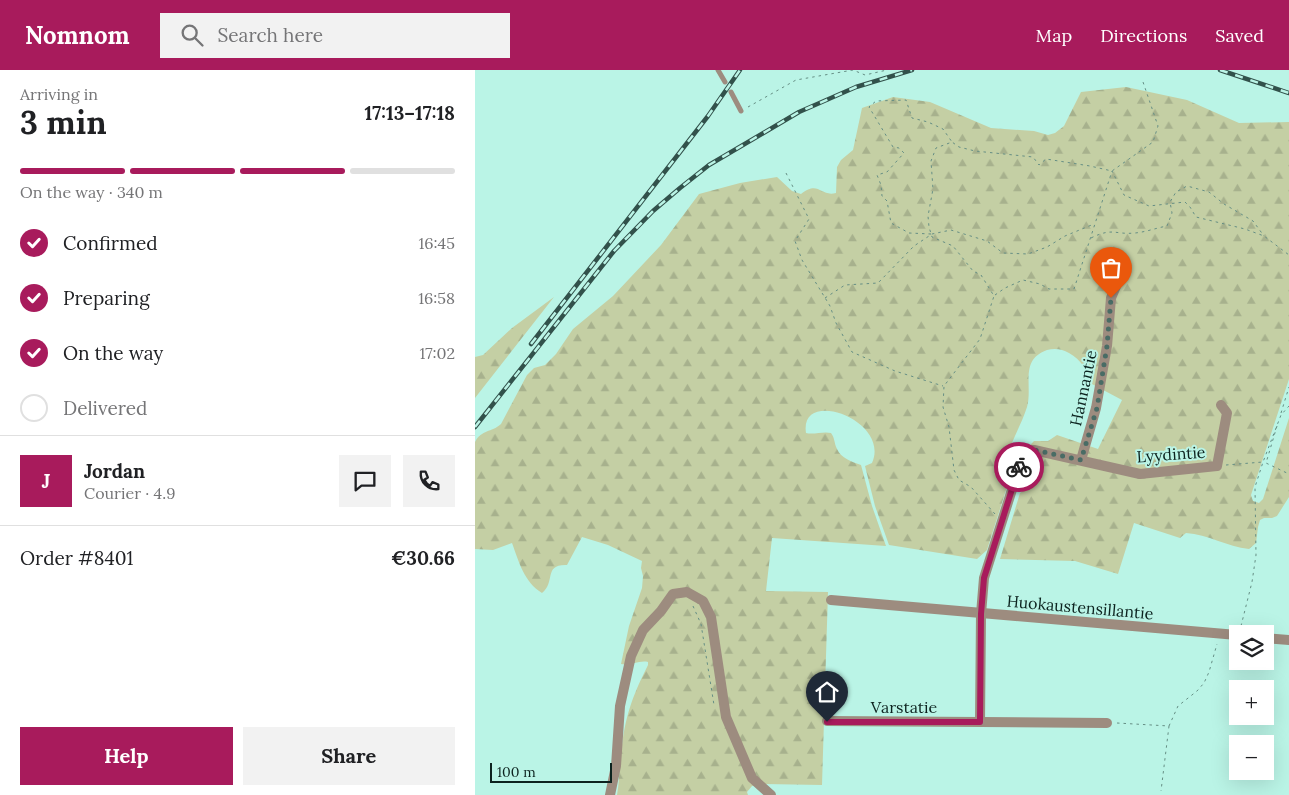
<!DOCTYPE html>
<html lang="en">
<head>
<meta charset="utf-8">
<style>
  body { margin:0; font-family:Lora,serif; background:#f2f2f2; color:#202124; height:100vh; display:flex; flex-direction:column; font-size:19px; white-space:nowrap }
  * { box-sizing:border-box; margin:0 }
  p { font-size:16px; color:#757577 }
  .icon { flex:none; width:28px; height:28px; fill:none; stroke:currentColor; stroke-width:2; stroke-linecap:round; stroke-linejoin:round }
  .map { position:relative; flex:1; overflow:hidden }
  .details { display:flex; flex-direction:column; background:#fff; width:475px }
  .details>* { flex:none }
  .controls { position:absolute; left:754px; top:555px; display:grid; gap:10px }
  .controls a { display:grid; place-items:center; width:45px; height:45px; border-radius:0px; background:#fff; box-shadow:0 5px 20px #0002; font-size:25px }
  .scale { position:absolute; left:15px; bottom:12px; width:122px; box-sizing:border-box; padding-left:5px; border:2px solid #0c231f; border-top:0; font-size:14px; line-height:18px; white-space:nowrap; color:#0c231f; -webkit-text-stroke:4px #baf4e6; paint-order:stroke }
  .pin { position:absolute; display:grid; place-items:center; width:42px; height:42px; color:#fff; margin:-51px -21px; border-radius:50% 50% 50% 0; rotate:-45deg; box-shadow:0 0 5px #0007 }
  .pin .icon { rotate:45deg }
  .courier { position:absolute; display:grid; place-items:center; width:50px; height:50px; margin:-25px; border:4px solid #a81b5c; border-radius:50%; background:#fff; color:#222; box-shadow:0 1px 6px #0007 }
  .summary em { font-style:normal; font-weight:700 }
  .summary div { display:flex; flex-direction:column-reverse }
  .summary { display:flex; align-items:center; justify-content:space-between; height:85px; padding:0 20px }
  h1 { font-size:32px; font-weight:700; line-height:38px }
  .bar { display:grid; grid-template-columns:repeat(4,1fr); gap:8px 5px; align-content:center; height:60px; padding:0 20px }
  .bar i { height:6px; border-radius:4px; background:#e0e0e0 }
  .bar .on { background:#a81b5c }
  .bar p { grid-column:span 4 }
  .line { display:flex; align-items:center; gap:12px; padding:0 20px; border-top:1px solid #e0e0e0 }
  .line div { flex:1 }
  .round { display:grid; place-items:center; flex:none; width:52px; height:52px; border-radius:0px; background:#f2f2f2 }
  ol { padding:0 20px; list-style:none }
  li { display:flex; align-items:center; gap:15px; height:55px }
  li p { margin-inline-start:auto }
  li .icon { padding:5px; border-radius:50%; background:#a81b5c; color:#fff; stroke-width:4 }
  li:last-child { color:#757577 }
  li i { width:28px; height:28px; border:2px solid #e0e0e0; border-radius:50% }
  .button { display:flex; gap:10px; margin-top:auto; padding:10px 20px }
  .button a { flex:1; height:58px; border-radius:0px; background:#a81b5c; color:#fff; font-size:20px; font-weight:700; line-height:58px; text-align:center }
  .button a+a { background:#f2f2f2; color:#202124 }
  header { display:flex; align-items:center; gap:30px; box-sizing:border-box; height:70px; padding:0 25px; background:#a81b5c; color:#fff }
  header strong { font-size:24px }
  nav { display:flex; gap:28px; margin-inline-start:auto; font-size:18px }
  .search { width:350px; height:45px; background:#f2f2f2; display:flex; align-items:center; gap:12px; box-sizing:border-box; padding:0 18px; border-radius:0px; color:#757577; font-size:19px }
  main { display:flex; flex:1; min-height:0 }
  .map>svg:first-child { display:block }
  .forest { fill:url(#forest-firs) }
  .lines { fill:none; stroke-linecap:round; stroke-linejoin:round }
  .path { stroke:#658e84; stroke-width:1; stroke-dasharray:2.5 4; stroke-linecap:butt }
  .lane { stroke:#9d8c7f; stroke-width:5 }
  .street { stroke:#9d8c7f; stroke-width:10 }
  .rail-casing { stroke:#32514b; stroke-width:4.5 }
  .rail { stroke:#baf4e6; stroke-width:2.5; stroke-dasharray:8; stroke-linecap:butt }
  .done { stroke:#496c65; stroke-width:5; stroke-dasharray:0 9 }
  .route { stroke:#a81b5c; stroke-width:6 }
  .labels { text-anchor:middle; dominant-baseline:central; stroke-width:4; stroke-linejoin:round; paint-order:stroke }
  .street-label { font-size:16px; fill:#0c231f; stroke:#baf4e6 }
</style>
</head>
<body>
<header>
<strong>Nomnom</strong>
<div class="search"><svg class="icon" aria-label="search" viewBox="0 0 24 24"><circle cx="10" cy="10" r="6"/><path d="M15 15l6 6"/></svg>Search here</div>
<nav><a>Map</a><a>Directions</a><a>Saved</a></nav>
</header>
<main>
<section class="details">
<div class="summary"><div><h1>3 min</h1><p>Arriving in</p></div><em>17:13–17:18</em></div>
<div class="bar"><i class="on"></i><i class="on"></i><i class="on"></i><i></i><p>On the way · 340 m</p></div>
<ol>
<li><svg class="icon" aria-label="check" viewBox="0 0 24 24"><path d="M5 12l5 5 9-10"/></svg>Confirmed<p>16:45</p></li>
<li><svg class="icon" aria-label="check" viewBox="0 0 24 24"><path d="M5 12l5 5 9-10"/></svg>Preparing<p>16:58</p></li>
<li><svg class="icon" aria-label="check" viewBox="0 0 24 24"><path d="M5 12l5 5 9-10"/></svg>On the way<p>17:02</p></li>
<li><i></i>Delivered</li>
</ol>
<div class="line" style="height:90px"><b class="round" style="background:#a81b5c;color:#fff">J</b><div><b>Jordan</b><p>Courier · 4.9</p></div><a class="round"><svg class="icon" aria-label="chat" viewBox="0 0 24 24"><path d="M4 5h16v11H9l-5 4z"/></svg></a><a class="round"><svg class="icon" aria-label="phone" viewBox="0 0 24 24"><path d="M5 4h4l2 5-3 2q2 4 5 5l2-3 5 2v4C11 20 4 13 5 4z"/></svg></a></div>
<div class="line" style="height:65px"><div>Order #8401</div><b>€30.66</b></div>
<div class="button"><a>Help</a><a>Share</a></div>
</section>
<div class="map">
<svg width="814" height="725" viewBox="0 0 814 725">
  <defs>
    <pattern id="forest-firs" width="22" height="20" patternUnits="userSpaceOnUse" patternTransform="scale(1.25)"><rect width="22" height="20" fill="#c4cfa4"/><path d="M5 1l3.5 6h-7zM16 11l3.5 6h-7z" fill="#a7b18d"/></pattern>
  </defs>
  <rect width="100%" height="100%" fill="#baf4e6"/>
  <!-- forest -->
  <g class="forest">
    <path d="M651 17 712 30 764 53 814 52V309L776 425 778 431 784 433 788 429 814 348V427L802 446 797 448H789L785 450 783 457 781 473 774 479C752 477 733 464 711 463L705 468 659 453 643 504 600 491 525 489 545 423 549 420C548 403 545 384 559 371H573L582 365 623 379 647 330 615 313C613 300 606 290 594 283 587 279 580 278 572 280 544 290 558 316 552 337 546 357 527 387 528 406 528 410 530 414 532 417L512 480 502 489 414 475 400 436 390 396 397 393C416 350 324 317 331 363 339 365 348 361 356 363 360 368 359 373 362 379 366 388 377 392 386 395L397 436 411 476 297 468 291 521 353 522 347 715 289 714 277 716 272 722 273 725H142C145 709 144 691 147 675 151 643 159 623 173 595V592C164 590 155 596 146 594L154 556 167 518 168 506 166 498 167 491 133 475 107 467 92 495C68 494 81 512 67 523 49 512 44 492 37 473L18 480 0 479V372C7 359 16 363 26 354L52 305 59 298 70 295 81 284 98 259 138 226 186 175 224 124 265 113 302 107 317 121 326 124C344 110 345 127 361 123L362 97 366 90 378 80 387 38 418 27 455 32 516 58 559 61 573 65 580 63 589 56 606 22Z"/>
    <path d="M79 227 0 328V287L8 285 37 258Z"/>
  </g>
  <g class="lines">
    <!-- path -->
    <g class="path">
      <path d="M273 37 321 10 378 0 390 5 412 0"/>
      <path d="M311 103 334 149 320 171 327 190 355 236 361 253 377 282 420 301 468 316"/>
      <path d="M456 164 434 163 416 153 412 131 407 126 406 115 402 105 412 102 429 83 424 78 418 77 394 37 401 31 431 30 437 48 453 52 468 59 477 72"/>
      <path d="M616 168C638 157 640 165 660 163 671 162 681 158 692 156L697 143 695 132 701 122 712 116 734 122 749 134 778 151 789 166"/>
      <path d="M520 225 530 218 548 210 565 214 574 219H599L637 101 649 125 674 136 710 132 715 137 721 147 770 159 789 166 814 185"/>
      <path d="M350 228 370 215 403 213 439 176 457 164 476 160 512 171 528 183 553 184 572 177 590 166 619 154"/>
      <path d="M806 343 814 317"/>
      <path d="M802 356 791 393 814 404"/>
      <path d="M751 395 788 392 806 345 814 336"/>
      <path d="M520 444 496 417 484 410 479 400 474 357 468 337 469 316 505 269 519 226 506 205 498 201 478 176 457 167 454 157 453 146 458 119 456 91 461 78 477 72 484 77 500 81 558 87 564 95 571 89 615 96 637 101 678 72 683 56 667 9"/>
      <path d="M218 536 226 554 239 635"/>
      <path d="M766 556 777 512 781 485 780 417 788 392"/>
      <path d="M642 653 694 656 686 721"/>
      <path d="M694 656 703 636 722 621 729 613 734 602 742 574"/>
    </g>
    <!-- lane -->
    <g class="lane">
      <path d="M243 0 250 12"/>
      <path d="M256 22 266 41"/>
    </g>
    <!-- street -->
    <g class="street">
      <path d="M606 390 621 338 632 276 636 228 650 195"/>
      <path d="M356 530 762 565"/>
      <path d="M790 568 814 570"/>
      <path d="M352 651 632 653"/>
      <path d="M505 652 506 544 509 508 547 388 553 381 559 380 665 404 742 396 752 343 746 335"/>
      <path d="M135 725 141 696 145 636 156 586 168 560 186 541 198 524 212 522 228 531 236 547 251 647 277 708 296 725"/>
    </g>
    <defs>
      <g id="rail">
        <path d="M745 0 814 23"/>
        <path d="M56 274 233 46 265 0"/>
        <path d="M0 357 139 181 178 141 205 118 234 95 324 42 381 17 437 0"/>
      </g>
    </defs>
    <!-- rail casing -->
    <use href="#rail" class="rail-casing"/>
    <!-- rail -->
    <use href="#rail" class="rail"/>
  </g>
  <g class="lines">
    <!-- done -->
    <path class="done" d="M544 397 547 388 553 381 559 380 606 390 622 338 632 276 636 228"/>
    <!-- route -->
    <path class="route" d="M352 652H505L506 544 509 508 544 397"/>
  </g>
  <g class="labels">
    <!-- street labels -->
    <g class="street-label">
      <text transform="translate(608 318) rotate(-78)">Hannantie</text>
      <text transform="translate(696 384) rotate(-4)">Lyydintie</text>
      <text transform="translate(605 537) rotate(5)">Huokaustensillantie</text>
      <text x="429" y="637">Varstatie</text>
    </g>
  </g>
</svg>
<div class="controls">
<a><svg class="icon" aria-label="layers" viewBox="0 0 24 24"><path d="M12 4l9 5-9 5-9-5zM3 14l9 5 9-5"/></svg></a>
<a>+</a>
<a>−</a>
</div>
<div class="scale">100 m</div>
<div class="pin" style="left:636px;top:228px;background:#ea580c"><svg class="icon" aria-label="bag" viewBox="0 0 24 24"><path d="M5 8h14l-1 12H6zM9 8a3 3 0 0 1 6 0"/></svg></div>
<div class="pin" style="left:352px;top:652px;background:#1f2937"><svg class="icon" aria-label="home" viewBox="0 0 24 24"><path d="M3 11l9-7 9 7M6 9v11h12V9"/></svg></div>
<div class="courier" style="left:544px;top:397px"><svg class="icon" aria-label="bike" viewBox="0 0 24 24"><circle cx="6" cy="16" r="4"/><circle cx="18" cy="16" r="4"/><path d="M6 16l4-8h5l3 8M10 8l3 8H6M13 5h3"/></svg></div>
</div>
</main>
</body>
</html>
